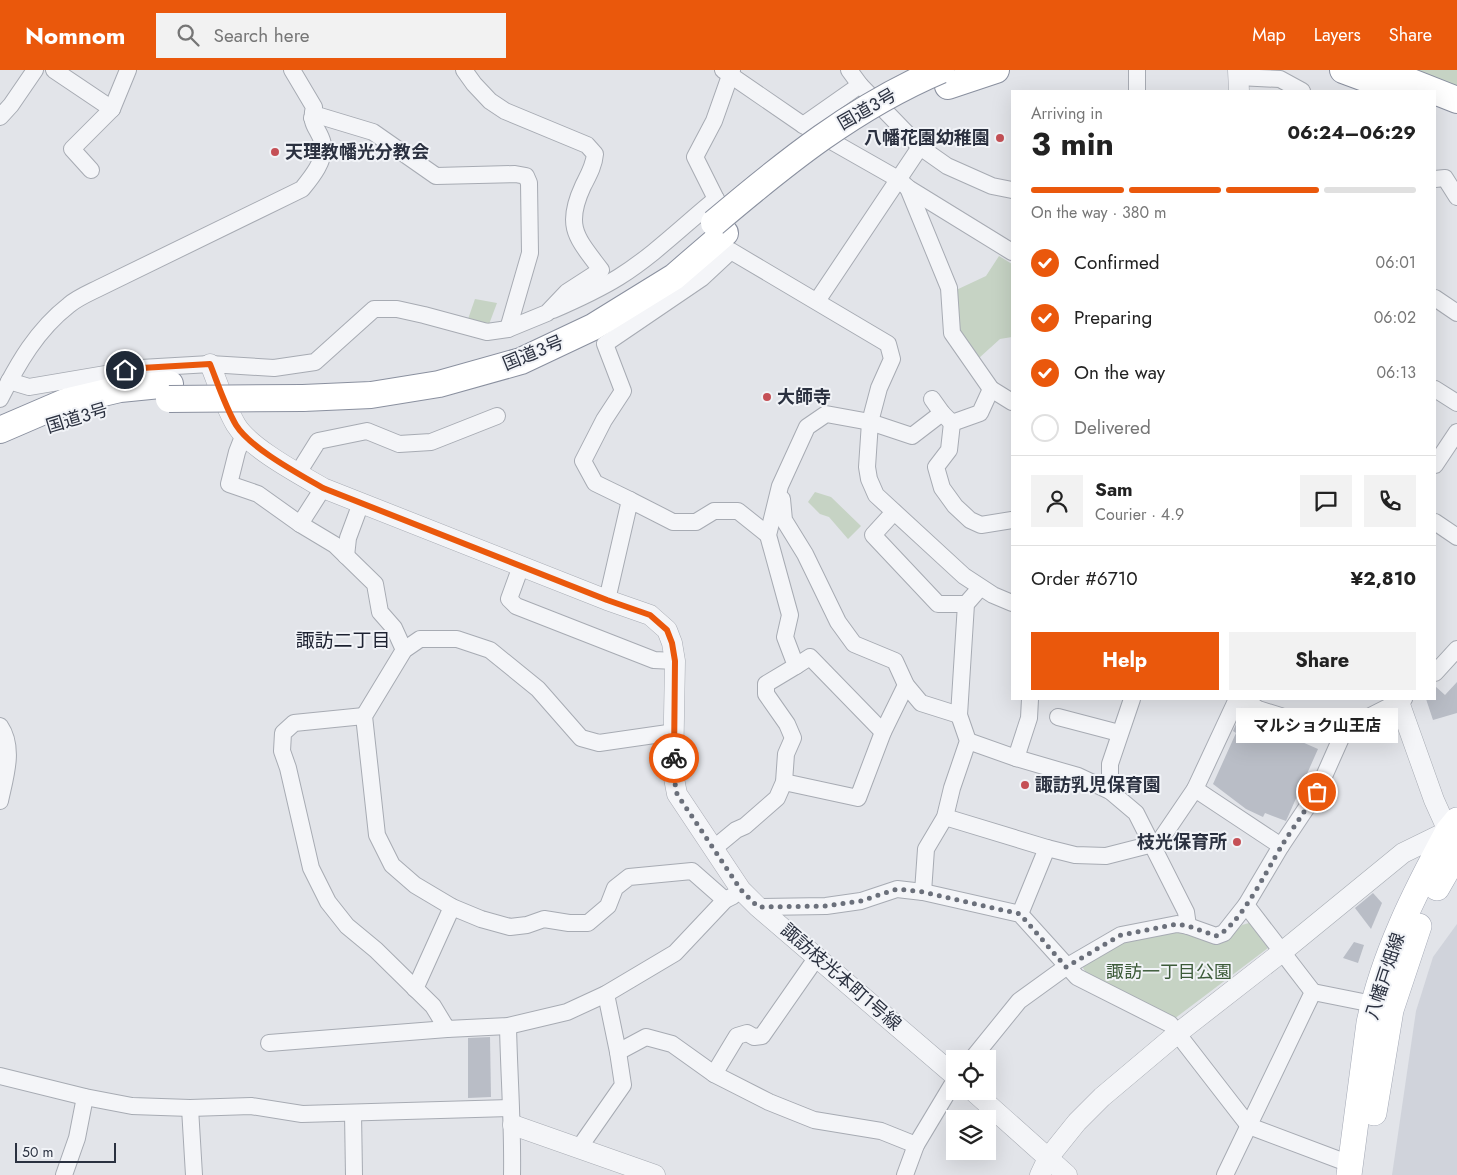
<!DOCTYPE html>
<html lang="en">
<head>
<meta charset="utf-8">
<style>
  body { margin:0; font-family:Jost,"Noto Sans JP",sans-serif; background:#f2f2f2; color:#222; height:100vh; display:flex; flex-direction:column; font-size:19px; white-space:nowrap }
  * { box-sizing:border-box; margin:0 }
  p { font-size:16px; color:#767676 }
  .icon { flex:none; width:28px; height:28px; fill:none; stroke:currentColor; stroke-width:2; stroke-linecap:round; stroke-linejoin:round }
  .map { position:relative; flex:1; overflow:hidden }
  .sheet { position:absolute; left:1011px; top:20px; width:425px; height:610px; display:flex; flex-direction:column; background:#fff; border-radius:0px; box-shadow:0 5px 20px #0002 }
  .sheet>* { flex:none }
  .fabs { position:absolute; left:946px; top:980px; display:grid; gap:10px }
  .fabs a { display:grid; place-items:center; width:50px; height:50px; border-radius:0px; background:#fff; box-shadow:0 5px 20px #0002; font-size:25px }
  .scale { position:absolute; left:15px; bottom:12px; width:101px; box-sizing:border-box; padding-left:5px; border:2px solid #2b3140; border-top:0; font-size:14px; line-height:18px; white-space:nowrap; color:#2b3140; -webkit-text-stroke:4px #f1f3f7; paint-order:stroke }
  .pin { position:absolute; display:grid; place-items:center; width:42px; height:42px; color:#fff; margin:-21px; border:2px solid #fff; border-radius:50%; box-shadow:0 1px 5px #0007 }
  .courier { position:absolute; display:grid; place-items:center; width:50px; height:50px; margin:-25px; border:4px solid #ea580c; border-radius:50%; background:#fff; color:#222; box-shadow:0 1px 6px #0007 }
  .bubble { position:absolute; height:35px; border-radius:0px; background:#fff; box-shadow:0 5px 20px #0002; font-size:16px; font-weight:700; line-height:35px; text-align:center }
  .overview em { font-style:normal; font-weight:700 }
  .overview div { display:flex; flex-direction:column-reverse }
  .overview { display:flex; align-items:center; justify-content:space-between; height:85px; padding:0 20px }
  h1 { font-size:32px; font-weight:700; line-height:38px }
  .bar { display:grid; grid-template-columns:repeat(4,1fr); gap:8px 5px; align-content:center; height:60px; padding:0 20px }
  .bar i { height:6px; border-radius:4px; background:#e0e0e0 }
  .bar .on { background:#ea580c }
  .bar p { grid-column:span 4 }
  .line { display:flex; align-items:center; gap:12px; padding:0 20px; border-top:1px solid #e0e0e0 }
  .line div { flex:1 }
  .round { display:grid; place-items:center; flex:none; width:52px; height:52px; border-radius:0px; background:#f2f2f2 }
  ol { padding:0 20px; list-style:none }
  li { display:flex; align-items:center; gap:15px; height:55px }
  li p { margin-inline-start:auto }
  li .icon { padding:5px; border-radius:50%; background:#ea580c; color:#fff; stroke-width:4 }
  li:last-child { color:#767676 }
  li i { width:28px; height:28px; border:2px solid #e0e0e0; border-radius:50% }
  .cta { display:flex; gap:10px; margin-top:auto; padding:10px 20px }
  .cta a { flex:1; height:58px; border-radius:0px; background:#ea580c; color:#fff; font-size:20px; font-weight:700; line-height:58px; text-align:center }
  .cta a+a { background:#f2f2f2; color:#222 }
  header { display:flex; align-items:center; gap:30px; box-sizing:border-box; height:70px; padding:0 25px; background:#ea580c; color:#fff }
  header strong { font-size:24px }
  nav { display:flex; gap:28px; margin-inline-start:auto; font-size:18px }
  .search { width:350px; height:45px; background:#f2f2f2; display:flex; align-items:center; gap:12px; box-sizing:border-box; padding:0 18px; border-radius:0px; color:#767676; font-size:19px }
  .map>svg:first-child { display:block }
  .built { fill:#d0d3db }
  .green { fill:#c6d3c4 }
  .building { fill:#b9bdc6 }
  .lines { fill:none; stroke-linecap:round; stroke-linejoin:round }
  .minor-casing { stroke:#a7abb3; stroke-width:18 }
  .tertiary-casing { stroke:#a7abb3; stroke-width:21 }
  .primary-casing { stroke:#a2a7b4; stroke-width:26 }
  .trunk-casing { stroke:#8a909f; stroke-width:28 }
  .minor { stroke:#f4f5f8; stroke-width:16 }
  .tertiary { stroke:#f4f5f8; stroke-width:20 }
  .primary { stroke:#fff; stroke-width:25 }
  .trunk { stroke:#fff; stroke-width:26 }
  .trunk-bridge-casing { stroke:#8a909f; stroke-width:28; stroke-linecap:butt }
  .trunk-bridge { stroke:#fff; stroke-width:26 }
  .done { stroke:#6b707b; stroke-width:5; stroke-dasharray:0 9 }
  .route { stroke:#ea580c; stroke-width:6 }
  .poi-dot { fill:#c55056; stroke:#f1f3f7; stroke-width:2 }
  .labels { text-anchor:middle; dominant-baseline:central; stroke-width:4; stroke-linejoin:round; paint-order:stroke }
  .street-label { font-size:18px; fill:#2b3140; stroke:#f1f3f7 }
  .poi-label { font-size:18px; font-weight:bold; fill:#2b3140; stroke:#f1f3f7; text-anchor:start }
  .park-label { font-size:18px; fill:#3c5b39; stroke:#f1f3f7 }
  .neighbourhood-label { font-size:19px; fill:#1d2231; stroke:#f1f3f7 }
</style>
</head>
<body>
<header>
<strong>Nomnom</strong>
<div class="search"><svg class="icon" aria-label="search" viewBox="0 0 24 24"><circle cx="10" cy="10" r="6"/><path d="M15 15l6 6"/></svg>Search here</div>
<nav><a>Map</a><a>Layers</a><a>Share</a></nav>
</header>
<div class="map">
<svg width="1457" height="1105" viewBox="0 0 1457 1105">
  <rect width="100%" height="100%" fill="#e2e4e9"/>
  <!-- built -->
  <path class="built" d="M1457 854V1105H1392L1416 941 1433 887Z"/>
  <!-- green -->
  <g class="green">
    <path d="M1417 0H1457V17Z"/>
    <path d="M999 186 1012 194V267L1000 269 979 288 960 261 954 221 986 206Z"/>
    <path d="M475 229 497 233 488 257 467 252Z"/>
    <path d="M815 422 831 427 861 456 848 469 829 447 820 444 808 432Z"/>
    <path d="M1249 853 1268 878 1174 949 1088 906 1083 898 1085 893 1119 872 1179 860 1216 875 1225 872 1242 855Z"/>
  </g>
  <!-- building -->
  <g class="building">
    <path d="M1457 612V643L1433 650 1426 629H1435V616L1445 625Z"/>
    <path d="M1240 645 1318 679 1286 751 1265 743 1263 747 1246 739 1213 714 1236 663 1233 661Z"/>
    <path d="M1373 823 1382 833 1371 859 1355 838Z"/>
    <path d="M1354 872 1364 875 1358 893 1343 888Z"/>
    <path d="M490 967 491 1027 468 1028V968Z"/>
  </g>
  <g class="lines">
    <defs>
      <g id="minor">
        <path d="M54 0 112 39"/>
        <path d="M723 0 803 55 898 109 908 118 1012 182"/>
        <path d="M849 0 860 15 920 77 947 96 992 116 1012 120"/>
        <path d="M1137 0V21"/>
        <path d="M1238 7 1280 9 1302 21"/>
        <path d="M0 47 11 35 35 0"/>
        <path d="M312 48 320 46 373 62 436 106 515 104 526 106 529 113 530 183 508 259"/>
        <path d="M803 55 860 15"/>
        <path d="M91 100 72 79 112 39 128 0"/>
        <path d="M1435 109 1445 108 1457 127"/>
        <path d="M908 118 949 218 952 263 991 319 1012 332"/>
        <path d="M716 129 695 87 714 51 732 0"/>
        <path d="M1435 228 1457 243"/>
        <path d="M817 231 920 77"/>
        <path d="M553 240C576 230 598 220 619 207 654 185 684 155 716 129L726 151"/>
        <path d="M9 311 29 317 141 298 210 294 274 298 315 292 374 239H397L424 245 487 262 508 259 547 243 567 222 601 200C577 168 564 157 583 116 588 106 594 96 595 84L587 75 505 41 490 31 474 14 464 0"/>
        <path d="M1435 319 1457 333"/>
        <path d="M0 329C18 293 37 260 69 235 77 228 89 223 99 218L302 119C311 108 326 90 323 74 319 57 309 57 314 37L292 0"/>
        <path d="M932 329 942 343"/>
        <path d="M952 353 949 380 936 397 942 418 955 436 970 450 981 455 1012 450"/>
        <path d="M244 364 237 382 229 414 258 424 300 454"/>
        <path d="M1435 395 1457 362"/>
        <path d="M298 403 318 371 367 361 399 374 431 372 497 346"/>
        <path d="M323 418 300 454 335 475 375 514 380 542 394 558 404 580"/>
        <path d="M782 429 784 450 805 484 838 552 854 574 895 591 906 615 921 633 959 645"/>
        <path d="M630 430 595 413 583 391 604 350 623 321 605 274 702 208 731 181 888 274 892 289 879 318 870 352 867 397 869 409 876 425 964 506 993 525 1012 533"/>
        <path d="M894 442 873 465 938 534H966"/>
        <path d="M1435 452 1457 467"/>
        <path d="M346 486 348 468 361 433"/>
        <path d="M521 496 509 529 516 536 654 590 675 591"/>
        <path d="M607 530 630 430 673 452H696L714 441H738L768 465"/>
        <path d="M796 596 810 587 883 662"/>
        <path d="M1435 603 1457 579"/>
        <path d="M1243 629 1258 639 1287 648 1345 659 1404 629"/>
        <path d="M364 646 294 653 283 663 282 681 288 698 311 798 328 832 347 856 376 880 433 936 447 959 508 956 567 942 606 924 675 883 725 830 733 826"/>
        <path d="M1058 647 1119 663"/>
        <path d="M0 656C15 678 5 707 0 731"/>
        <path d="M675 662 599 673 581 668 538 619 490 580 457 569H420L404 580 364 646 377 765 392 795 415 815 452 837 481 849 510 857 527 855 544 849 569 853H588L608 836 615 818 629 807 692 801 725 830"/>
        <path d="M968 671 1016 688 1078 706 1110 721 1136 743 1186 842 1188 856"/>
        <path d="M1016 688 1029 648 1030 629"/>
        <path d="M784 712 858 728 883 662 906 615"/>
        <path d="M1195 719 1281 776"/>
        <path d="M1110 721V694L1132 629"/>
        <path d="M945 747 1047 778 1075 785 1106 786 1153 774 1161 769 1195 719 1237 629"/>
        <path d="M713 779 736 760 745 756 777 728 784 712 786 684 793 668 787 654 766 624V614L796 596 785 567 790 545 768 465 780 416 807 357 826 344 870 352 912 366 942 343 952 353 980 343 991 319"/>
        <path d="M923 822 926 779 945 747 952 718 968 671 959 645 966 534 980 518"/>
        <path d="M758 837 826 836 861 831 897 819 923 822 1020 844 1077 907 1170 954 1249 1056 1350 1094"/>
        <path d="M1020 844 1047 778"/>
        <path d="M415 919 452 837"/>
        <path d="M1313 922 1373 934"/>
        <path d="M508 956C509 1006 513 1055 512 1105"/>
        <path d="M269 973 447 959"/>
        <path d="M618 982 646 967 672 974 714 1004 769 1032 814 1050 881 1061 916 1075"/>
        <path d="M972 989 1019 931 1066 897 1121 865 1177 854 1188 856 1216 866 1224 863 1246 835 1281 776 1317 722 1345 659"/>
        <path d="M714 1004 737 966 747 963 754 967 762 966 817 887"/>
        <path d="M0 1006 85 1027 132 1036 190 1038 251 1036 302 1044 510 1038"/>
        <path d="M190 1038 194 1105"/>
        <path d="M353 1043 354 1105"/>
        <path d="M579 1078 623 1015 618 982 606 924"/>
        <path d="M64 1105 77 1068 85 1027"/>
        <path d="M905 1105 916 1075 955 1010"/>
        <path d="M1225 1105 1313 922 1246 835"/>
      </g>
      <g id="tertiary">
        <path d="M1238 0 1239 21"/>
        <path d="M210 294C218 314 225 336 236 355 250 378 299 404 323 418L607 530 650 545 667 560 672 573 675 591 673 703 677 724 741 820 758 837 955 1006"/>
        <path d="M1398 629 1434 730 1448 761 1450 773"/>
        <path d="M973 1021 1067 1105"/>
        <path d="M513 1055 655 1105"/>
        <path d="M1040 1105 1048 1088 1077 1052 1102 1027 1178 963 1282 882 1403 783 1448 761"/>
      </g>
      <g id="primary">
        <path d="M1437 818 1457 783"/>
        <path d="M1374 1043 1391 940 1419 856"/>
        <path d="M1349 1105 1369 953C1383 885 1415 822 1448 761L1457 750"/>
      </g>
      <g id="trunk">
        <path d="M1343 0 1397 20"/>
        <path d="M1381 0 1457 30"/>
        <path d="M948 16 996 0"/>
        <path d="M303 328 371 325 439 314 521 291 593 257 674 207 725 163"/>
        <path d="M0 360 65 332 120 319 170 314"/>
      </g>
    </defs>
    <!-- minor casing -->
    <use href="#minor" class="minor-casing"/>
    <!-- tertiary casing -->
    <use href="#tertiary" class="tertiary-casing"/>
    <!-- primary casing -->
    <use href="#primary" class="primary-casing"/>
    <!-- trunk casing -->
    <use href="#trunk" class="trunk-casing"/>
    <!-- minor -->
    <use href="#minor" class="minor"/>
    <!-- tertiary -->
    <use href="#tertiary" class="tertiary"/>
    <!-- primary -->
    <use href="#primary" class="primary"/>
    <!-- trunk -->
    <use href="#trunk" class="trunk"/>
    <defs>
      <g id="trunk-bridge">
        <path d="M714 153C786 92 854 37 941 0"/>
        <path d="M169 329 303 328"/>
      </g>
    </defs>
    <!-- trunk-bridge casing -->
    <use href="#trunk-bridge" class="trunk-bridge-casing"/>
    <!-- trunk-bridge -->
    <use href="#trunk-bridge" class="trunk-bridge"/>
  </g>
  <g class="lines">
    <!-- done -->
    <path class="done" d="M674 688 673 703 677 724 741 820 758 837 826 836 861 831 897 819 923 822 1020 844 1066 897 1121 865 1177 854 1188 856 1216 866C1239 857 1267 800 1281 777 1292 759 1305 741 1317 722"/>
    <!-- route -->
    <path class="route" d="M125 300 141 298 210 294C218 314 225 336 236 355 250 378 299 404 323 418L607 530 650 545 667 560 672 573 675 591 674 688"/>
  </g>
  <!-- markers -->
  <g class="poi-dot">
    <circle cx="1000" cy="68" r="5"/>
    <circle cx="275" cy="82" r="5"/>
    <circle cx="767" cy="327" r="5"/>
    <circle cx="1025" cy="715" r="5"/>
    <circle cx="1237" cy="772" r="5"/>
  </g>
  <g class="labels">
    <!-- street labels -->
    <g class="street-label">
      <text transform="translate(867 39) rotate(-30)">国道3号</text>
      <text transform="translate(533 283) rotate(-22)">国道3号</text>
      <text transform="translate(77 348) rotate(-17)">国道3号</text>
      <text transform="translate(1385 906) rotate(-72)">八幡戸畑線</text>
      <text transform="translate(841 907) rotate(41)">諏訪枝光本町1号線</text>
    </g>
    <!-- poi labels -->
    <g class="poi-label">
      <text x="990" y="68" text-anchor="end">八幡花園幼稚園</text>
      <text x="285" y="82">天理教幡光分教会</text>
      <text x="777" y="327">大師寺</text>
      <text x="1035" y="715">諏訪乳児保育園</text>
      <text x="1227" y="772" text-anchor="end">枝光保育所</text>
    </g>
    <!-- park labels -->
    <g class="park-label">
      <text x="1169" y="902">諏訪一丁目公園</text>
    </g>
    <!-- neighbourhood labels -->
    <g class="neighbourhood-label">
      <text x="343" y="570">諏訪二丁目</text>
    </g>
  </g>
</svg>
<div class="fabs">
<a><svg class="icon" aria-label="locate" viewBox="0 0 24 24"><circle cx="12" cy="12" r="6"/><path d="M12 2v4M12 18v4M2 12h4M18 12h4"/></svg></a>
<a><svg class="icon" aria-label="layers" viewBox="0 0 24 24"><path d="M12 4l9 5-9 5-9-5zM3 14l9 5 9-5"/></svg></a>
</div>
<div class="scale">50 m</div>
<div class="pin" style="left:1317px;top:722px;background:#ea580c"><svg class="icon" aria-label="bag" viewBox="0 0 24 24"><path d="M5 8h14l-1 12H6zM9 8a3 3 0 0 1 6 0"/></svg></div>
<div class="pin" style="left:125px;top:300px;background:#1f2937"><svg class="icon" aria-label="home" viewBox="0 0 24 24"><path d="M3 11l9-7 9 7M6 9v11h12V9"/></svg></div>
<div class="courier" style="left:674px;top:688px"><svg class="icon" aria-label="bike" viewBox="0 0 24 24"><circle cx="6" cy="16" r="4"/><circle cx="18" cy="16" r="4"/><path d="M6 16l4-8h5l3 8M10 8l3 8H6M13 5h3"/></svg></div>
<div class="bubble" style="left:1236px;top:638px;width:162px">マルショク山王店</div>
<section class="sheet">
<div class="overview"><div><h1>3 min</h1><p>Arriving in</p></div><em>06:24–06:29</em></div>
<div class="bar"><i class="on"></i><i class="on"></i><i class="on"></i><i></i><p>On the way · 380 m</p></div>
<ol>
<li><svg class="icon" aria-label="check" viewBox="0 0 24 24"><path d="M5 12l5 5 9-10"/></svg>Confirmed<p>06:01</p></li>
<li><svg class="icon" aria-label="check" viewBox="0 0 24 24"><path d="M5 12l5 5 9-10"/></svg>Preparing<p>06:02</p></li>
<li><svg class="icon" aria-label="check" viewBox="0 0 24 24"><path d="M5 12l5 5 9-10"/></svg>On the way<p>06:13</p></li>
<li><i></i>Delivered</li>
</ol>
<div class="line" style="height:90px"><a class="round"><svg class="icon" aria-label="person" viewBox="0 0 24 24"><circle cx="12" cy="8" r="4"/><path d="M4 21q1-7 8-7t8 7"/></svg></a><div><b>Sam</b><p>Courier · 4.9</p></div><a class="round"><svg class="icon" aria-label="chat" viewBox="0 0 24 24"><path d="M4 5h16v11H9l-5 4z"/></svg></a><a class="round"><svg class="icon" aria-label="phone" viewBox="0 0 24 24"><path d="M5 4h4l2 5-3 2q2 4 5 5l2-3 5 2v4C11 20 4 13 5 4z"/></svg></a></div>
<div class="line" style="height:65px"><div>Order #6710</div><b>¥2,810</b></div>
<div class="cta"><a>Help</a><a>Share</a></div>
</section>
</div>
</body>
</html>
